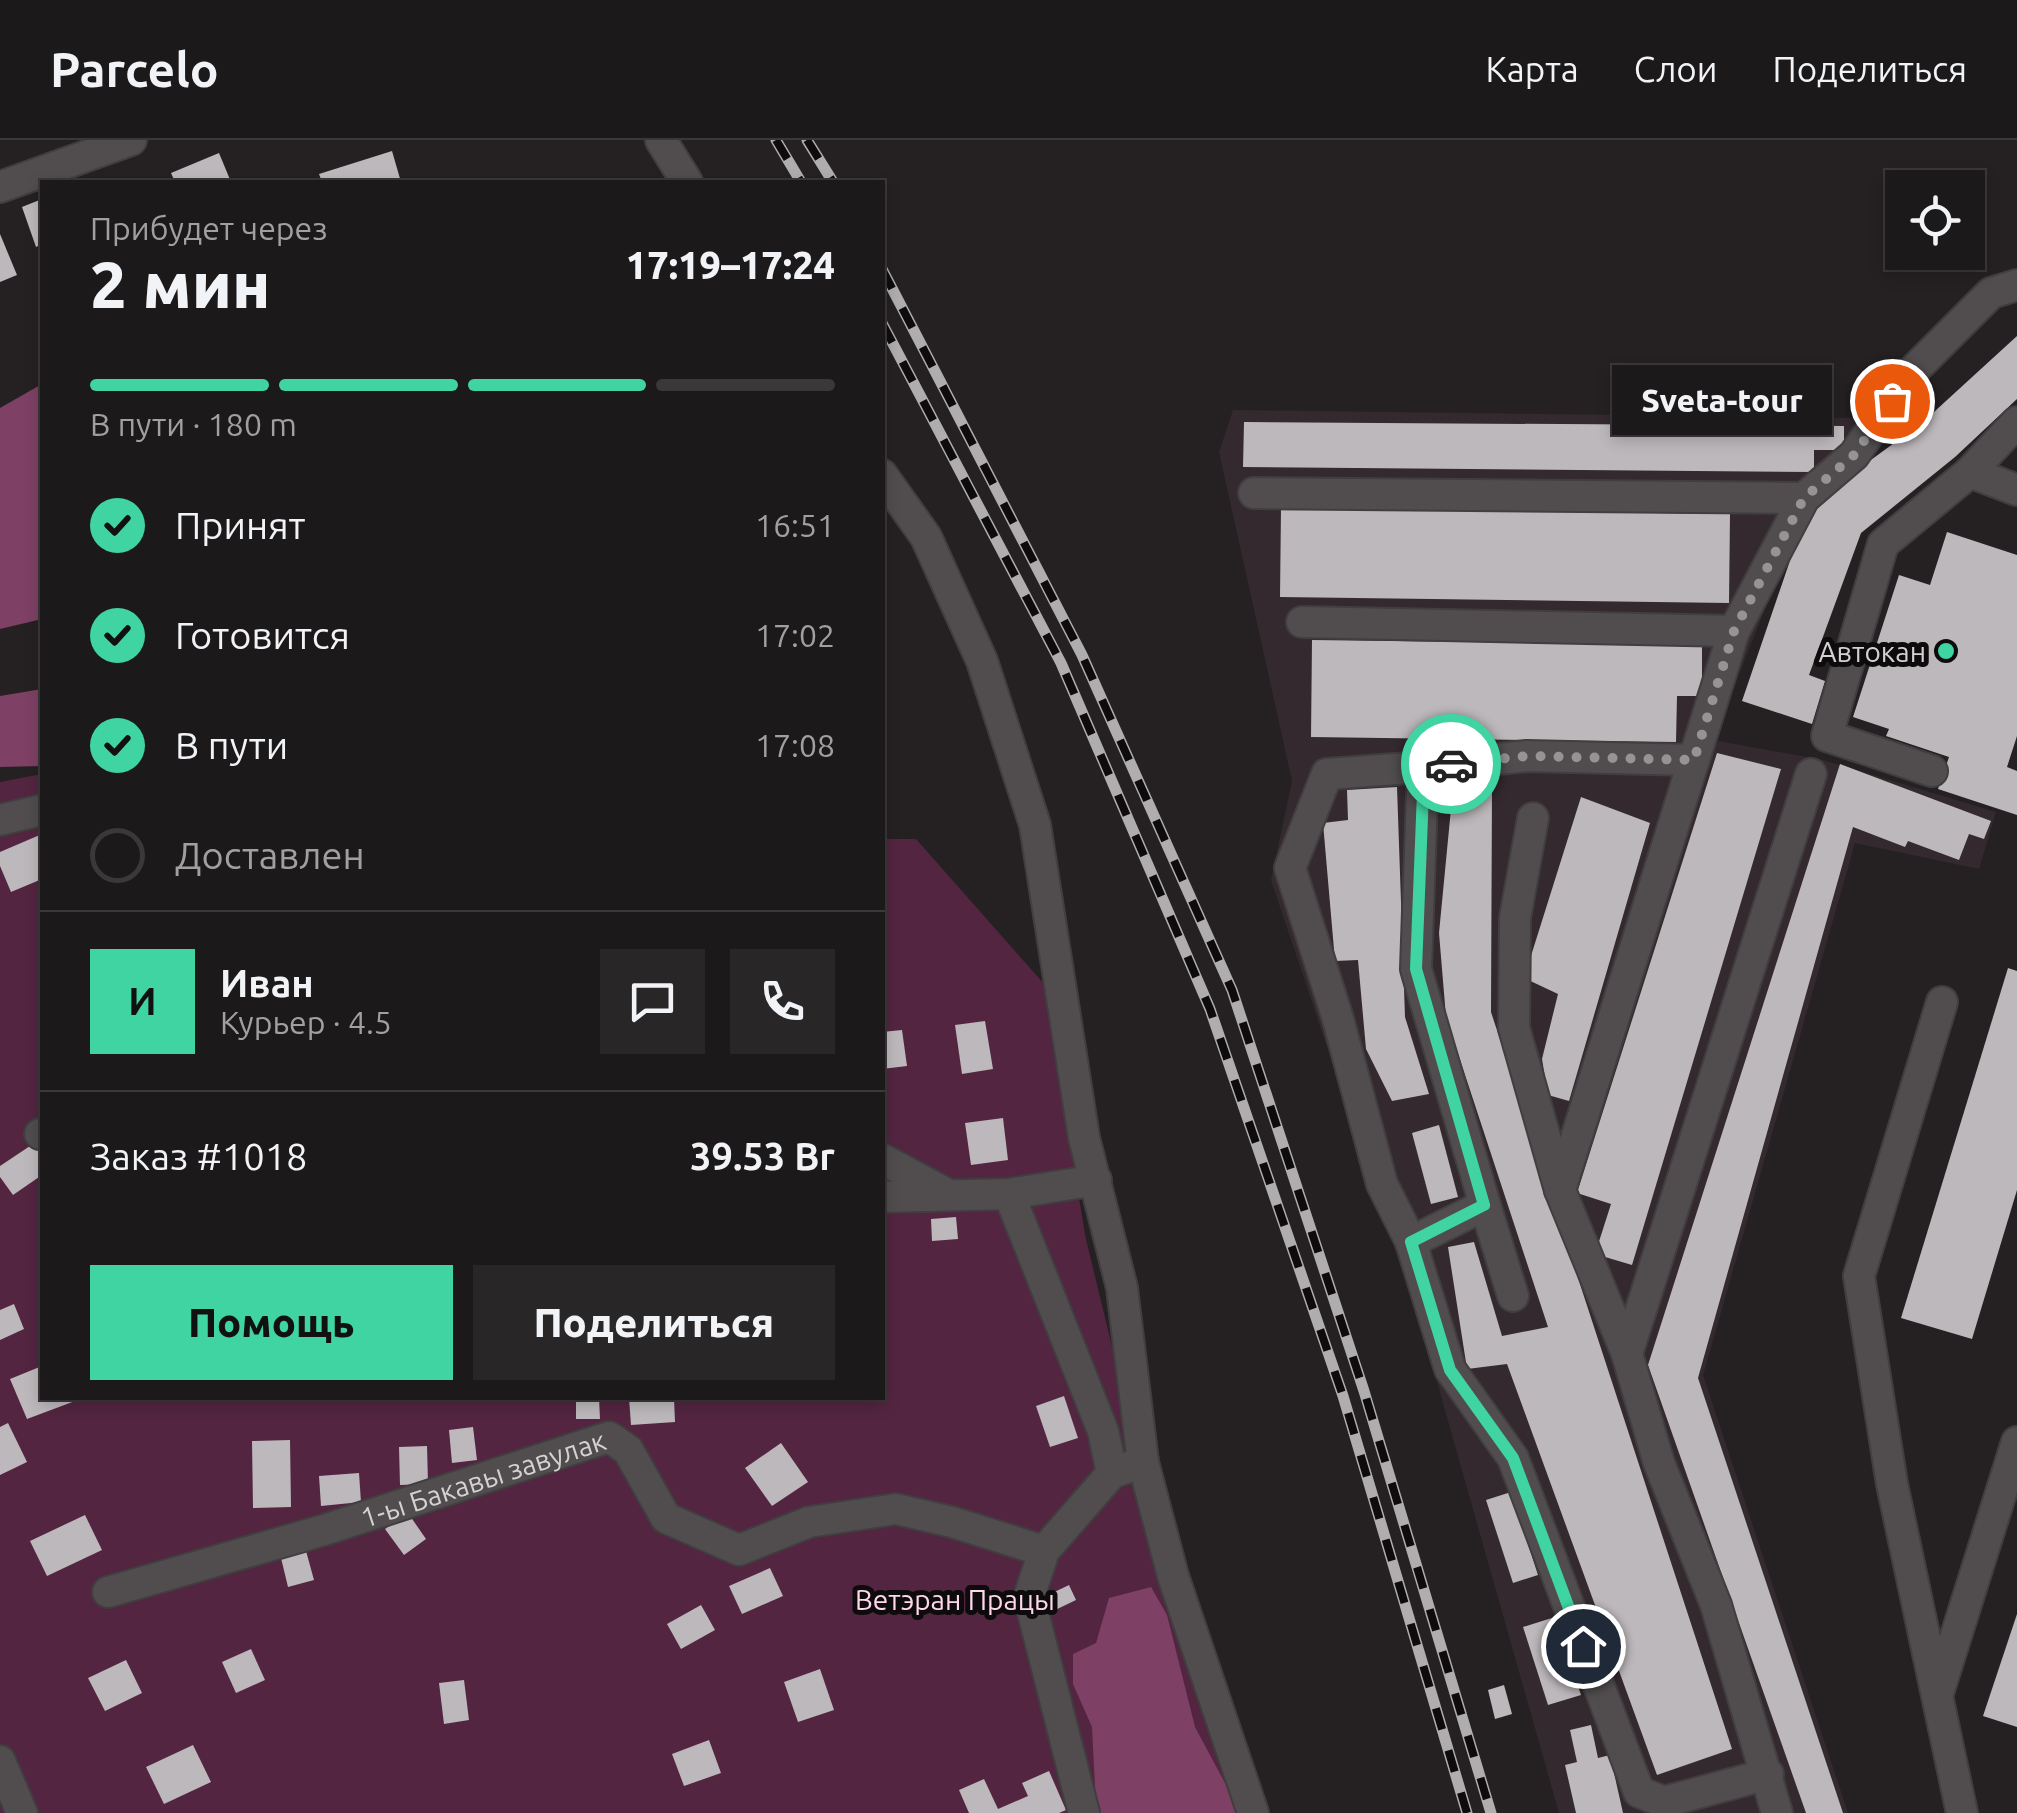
<!DOCTYPE html>
<html lang="ru">
<head>
<meta charset="utf-8">
<style>
  body { margin:0; font-family:Ubuntu,sans-serif; background:#292627; color:#f1f3f6; height:100vh; display:flex; flex-direction:column; font-size:38px; white-space:nowrap }
  * { box-sizing:border-box; margin:0 }
  p { font-size:32px; color:#a0a0a2 }
  .icon { flex:none; width:55px; height:55px; fill:none; stroke:currentColor; stroke-width:2; stroke-linecap:round; stroke-linejoin:round }
  .map { position:relative; flex:1; overflow:hidden }
  .side { position:absolute; left:40px; top:40px; width:845px; height:1220px; display:flex; flex-direction:column; background:#1c191a; border-radius:0px; box-shadow:0 5px 15px #0003,0 0 0 2px #3a3839 }
  .side>* { flex:none }
  .tools { position:absolute; left:1885px; top:30px; display:grid; gap:20px }
  .tools a { display:grid; place-items:center; width:100px; height:100px; border-radius:0px; background:#1c191a; box-shadow:0 5px 15px #0003,0 0 0 2px #3a3839; font-size:50px }
  .pin { position:absolute; display:grid; place-items:center; width:85px; height:85px; color:#fff; margin:-42px; border:5px solid #fff; border-radius:50%; box-shadow:0 2px 10px #0007 }
  .courier { position:absolute; display:grid; place-items:center; width:100px; height:100px; margin:-50px; border:8px solid #3fd4a2; border-radius:50%; background:#fff; color:#222; box-shadow:0 2px 12px #0007 }
  .bubble { position:absolute; height:70px; border-radius:0px; background:#1c191a; box-shadow:0 5px 15px #0003,0 0 0 2px #3a3839; font-size:32px; font-weight:800; line-height:70px; text-align:center }
  .summary em { font-style:normal; font-weight:800 }
  .summary div { display:flex; flex-direction:column-reverse }
  .summary { display:flex; align-items:center; justify-content:space-between; height:170px; padding:0 50px }
  h1 { font-size:65px; font-weight:800; line-height:75px }
  .bar { display:grid; grid-template-columns:repeat(4,1fr); gap:15px 10px; align-content:center; height:120px; padding:0 50px }
  .bar i { height:12px; border-radius:8px; background:#3a3839 }
  .bar .current { background:#3fd4a2 }
  .bar p { grid-column:span 4 }
  .line { display:flex; align-items:center; gap:25px; padding:0 50px; border-top:2px solid #3a3839 }
  .line div { flex:1 }
  .round { display:grid; place-items:center; flex:none; width:105px; height:105px; border-radius:0px; background:#292627 }
  ol { padding:0 50px; list-style:none }
  li { display:flex; align-items:center; gap:30px; height:110px }
  li p { margin-inline-start:auto }
  li .icon { padding:10px; border-radius:50%; background:#3fd4a2; color:#111; stroke-width:4 }
  li:last-child { color:#a0a0a2 }
  li i { width:55px; height:55px; border:5px solid #3a3839; border-radius:50% }
  .primary-button { display:flex; gap:20px; margin-top:auto; padding:20px 50px }
  .primary-button a { flex:1; height:115px; border-radius:0px; background:#3fd4a2; color:#111; font-size:40px; font-weight:800; line-height:115px; text-align:center }
  .primary-button a+a { background:#292627; color:#f1f3f6 }
  header { display:flex; align-items:center; gap:60px; box-sizing:border-box; height:140px; padding:0 50px; background:#1c191a; border-bottom:2px solid #3a3839 }
  header strong { font-size:48px }
  nav { display:flex; gap:55px; margin-inline-start:auto; font-size:35px }
  .map>svg:first-child { display:block }
  .built { fill:#33292e }
  .green { fill:#532540 }
  .forest { fill:#7e4064 }
  .building { fill:#bdb8bb }
  .lines { fill:none; stroke-linecap:round; stroke-linejoin:round }
  .minor-casing { stroke:#413e40; stroke-width:34 }
  .minor { stroke:#514d4f; stroke-width:30 }
  .rail-casing { stroke:#b0adae; stroke-width:11 }
  .rail { stroke:#0d0b0c; stroke-width:8; stroke-dasharray:22; stroke-linecap:butt }
  .done { stroke:#969395; stroke-width:10; stroke-dasharray:0 18 }
  .route { stroke:#3fd4a2; stroke-width:12 }
  .poi-dot { fill:#3fd4a2; stroke:#0d0b0c; stroke-width:4 }
  .labels { text-anchor:middle; dominant-baseline:central; stroke-width:10; stroke-linejoin:round; paint-order:stroke }
  .poi-label { font-size:28px; fill:#d3d1d2; stroke:#0d0b0c; text-anchor:end }
  .street-label { font-size:28px; fill:#d3d1d2; stroke:#0d0b0c }
  .park-label { font-size:28px; fill:#ffd7eb; stroke:#0d0b0c }
</style>
</head>
<body>
<header>
<strong>Parcelo</strong>
<nav><a>Карта</a><a>Слои</a><a>Поделиться</a></nav>
</header>
<div class="map">
<svg width="2017" height="1673" viewBox="0 0 2017 1673">
  <rect width="100%" height="100%" fill="#252123"/>
  <!-- built -->
  <path class="built" d="M1233 270 1854 278 1866 320 1807 363 1713 600 1823 620 1996 672 1979 729 1855 703 1703 1235 1848 1673H1559L1424 1196 1271 740 1292 641 1219 312Z"/>
  <!-- green -->
  <path class="green" d="M42 634V1258H882L883 699H916L1045 845 1085 1095 1132 1289 1236 1673H0V642Z"/>
  <!-- forest -->
  <g class="forest">
    <path d="M42 244V479L0 489V268Z"/>
    <path d="M42 549V626L0 627V556Z"/>
    <path d="M1151 1447 1167 1475 1195 1587 1241 1673H1101L1096 1666 1092 1587 1073 1544V1514L1096 1503 1109 1458Z"/>
  </g>
  <!-- building -->
  <g class="building">
    <path d="M392 11 401 42H322L319 34Z"/>
    <path d="M219 13 231 42H175L171 33Z"/>
    <path d="M42 59V104L36 107 22 67Z"/>
    <path d="M0 94 17 135 0 142Z"/>
    <path d="M2017 196V259L1955 317 1861 393 1809 535 1825 541 1812 584 1742 561 1809 365 1923 282Z"/>
    <path d="M1244 282 1844 286V310H1814V332L1243 327Z"/>
    <path d="M1281 368 1730 374 1729 463 1280 457Z"/>
    <path d="M1947 392 2017 415V596L2007 627 2017 631V675L1938 649 1949 617 1886 596 1889 589 1853 577 1899 435 1930 445Z"/>
    <path d="M1312 500 1702 505V556H1677L1676 602 1311 597Z"/>
    <path d="M1717 613 1781 629 1632 1125 1595 1114 1611 1064 1577 1053Z"/>
    <path d="M1840 624 1991 681 1984 699 1969 694 1959 720 1908 701 1905 707 1853 687 1698 1238 1843 1673H1806L1648 1225Z"/>
    <path d="M1492 646 1491 872 1732 1609 1657 1635 1507 1224 1467 1229 1448 1107 1474 1102 1502 1196 1548 1187 1446 877 1439 793 1453 648Z"/>
    <path d="M1397 647 1405 877 1429 954 1392 961 1366 909 1358 820 1335 821 1323 683 1348 680 1347 650Z"/>
    <path d="M1581 657 1650 683 1569 961 1548 955 1542 919 1558 854 1524 838Z"/>
    <path d="M42 694V739L11 752 0 726V712Z"/>
    <path d="M2008 828 2017 831V1050L1972 1199 1901 1178Z"/>
    <path d="M985 881 993 929 962 934 955 885Z"/>
    <path d="M902 890 907 926 882 929V892Z"/>
    <path d="M1003 978 1008 1020 971 1025 965 983Z"/>
    <path d="M1439 985 1458 1057 1431 1064 1412 993Z"/>
    <path d="M36 1002 42 1012V1035L13 1055 0 1037V1026Z"/>
    <path d="M956 1077 958 1099 932 1101 931 1079Z"/>
    <path d="M14 1164 24 1189 0 1200V1170Z"/>
    <path d="M42 1226V1258H83L27 1279 10 1239Z"/>
    <path d="M1064 1256 1078 1298 1050 1307 1036 1266Z"/>
    <path d="M576 1258H599L600 1279H576Z"/>
    <path d="M629 1258H674L675 1282 631 1285Z"/>
    <path d="M8 1283 27 1322 0 1335V1287Z"/>
    <path d="M473 1287 477 1320 452 1323 449 1290Z"/>
    <path d="M290 1300 291 1367 253 1368 252 1301Z"/>
    <path d="M781 1303 808 1342 772 1366 745 1328Z"/>
    <path d="M427 1306 428 1344 400 1345 399 1307Z"/>
    <path d="M359 1333 361 1362 321 1366 319 1336Z"/>
    <path d="M1511 1352 1538 1435 1513 1443 1486 1360Z"/>
    <path d="M408 1373 426 1399 404 1415 385 1389Z"/>
    <path d="M85 1375 102 1410 47 1436 30 1401Z"/>
    <path d="M306 1411 314 1440 288 1447 281 1418Z"/>
    <path d="M770 1428 783 1456 742 1474 729 1446Z"/>
    <path d="M1069 1445 1076 1460 1051 1472 1044 1457Z"/>
    <path d="M701 1465 715 1490 681 1509 667 1484Z"/>
    <path d="M2017 1474V1587L1983 1576Z"/>
    <path d="M1555 1477 1581 1555 1548 1565 1523 1487Z"/>
    <path d="M251 1509 265 1540 236 1553 222 1522Z"/>
    <path d="M126 1520 142 1553 105 1571 88 1538Z"/>
    <path d="M820 1529 834 1570 798 1582 784 1542Z"/>
    <path d="M464 1540 469 1580 444 1584 439 1543Z"/>
    <path d="M1504 1545 1512 1574 1495 1579 1488 1550Z"/>
    <path d="M1591 1585 1598 1618 1610 1615 1623 1673H1576L1565 1625 1577 1622 1570 1590Z"/>
    <path d="M709 1600 721 1633 684 1646 672 1614Z"/>
    <path d="M193 1605 211 1642 164 1664 146 1627Z"/>
    <path d="M1049 1631 1066 1670 1059 1673H969L959 1650 984 1639 998 1669 1028 1656 1022 1643Z"/>
  </g>
  <g class="lines">
    <defs>
      <g id="minor">
        <path d="M661 0 687 42"/>
        <path d="M0 47 131 0"/>
        <path d="M1970 332 2017 350"/>
        <path d="M882 335 926 397 982 521 1035 685 1084 998 1122 1148 1143 1322 1173 1436 1253 1673"/>
        <path d="M1254 353 1804 358"/>
        <path d="M1302 482 1734 491"/>
        <path d="M1694 620 1527 616 1423 627 1416 829 1485 1065 1411 1102 1450 1229 1513 1318 1639 1652 1664 1662 1768 1634"/>
        <path d="M1932 631 1827 596 1883 404 1970 332 2017 282"/>
        <path d="M1533 678 1515 778 1514 888 1560 1050 1627 1214"/>
        <path d="M0 680 42 670"/>
        <path d="M1942 862 1859 1136 1892 1344 1962 1673"/>
        <path d="M40 994H42"/>
        <path d="M882 1019 945 1053"/>
        <path d="M1560 1050 1734 491 1804 358 1854 315 1910 234 1991 153 2017 145"/>
        <path d="M1009 1054 1103 1291 1112 1333"/>
        <path d="M882 1057 1009 1054 1096 1040"/>
        <path d="M1485 1065 1513 1156"/>
        <path d="M1411 1102 1382 1044 1338 879 1290 728 1327 634 1423 627"/>
        <path id="s1" d="M108 1452 324 1390 609 1297 628 1310 666 1378 739 1410 809 1382 896 1369 952 1382 1044 1411"/>
        <path d="M1938 1553 2017 1302"/>
        <path d="M0 1621 22 1673"/>
        <path d="M1084 1673 1029 1457 1044 1411 1112 1333 1143 1322"/>
        <path d="M1777 1673 1716 1465 1659 1323 1627 1214 1811 634"/>
      </g>
    </defs>
    <!-- minor casing -->
    <use href="#minor" class="minor-casing"/>
    <!-- minor -->
    <use href="#minor" class="minor"/>
    <defs>
      <g id="rail">
        <path d="M776 0 801 42"/>
        <path d="M807 0 833 42"/>
        <path d="M882 129 1082 515 1232 850 1364 1251 1491 1673"/>
        <path d="M882 183 1061 523 1210 869 1343 1256 1467 1673"/>
      </g>
    </defs>
    <!-- rail casing -->
    <use href="#rail" class="rail-casing"/>
    <!-- rail -->
    <use href="#rail" class="rail"/>
  </g>
  <g class="lines">
    <!-- done -->
    <path class="done" d="M1451 624 1527 616 1694 620 1734 491 1804 358 1854 315 1892 261"/>
    <!-- route -->
    <path class="route" d="M1451 624 1424 627 1416 829 1484 1065 1411 1102 1450 1230 1513 1318 1583 1506"/>
  </g>
  <!-- markers -->
  <circle class="poi-dot" cx="1946" cy="511" r="10"/>
  <g class="labels">
    <!-- poi labels -->
    <g class="poi-label">
      <text x="1926" y="511">Автокан</text>
    </g>
    <!-- street labels -->
    <g class="street-label">
      <text stroke="none"><textPath href="#s1" startOffset="392">1-ы Бакавы завулак</textPath></text>
    </g>
    <!-- park labels -->
    <g class="park-label">
      <text x="955" y="1459">Ветэран Працы</text>
    </g>
  </g>
</svg>
<div class="tools">
<a><svg class="icon" aria-label="locate" viewBox="0 0 24 24"><circle cx="12" cy="12" r="6"/><path d="M12 2v4M12 18v4M2 12h4M18 12h4"/></svg></a>
</div>
<div class="pin" style="left:1892px;top:261px;background:#ea580c"><svg class="icon" aria-label="bag" viewBox="0 0 24 24"><path d="M5 8h14l-1 12H6zM9 8a3 3 0 0 1 6 0"/></svg></div>
<div class="pin" style="left:1583px;top:1506px;background:#1f2937"><svg class="icon" aria-label="home" viewBox="0 0 24 24"><path d="M3 11l9-7 9 7M6 9v11h12V9"/></svg></div>
<div class="courier" style="left:1451px;top:624px"><svg class="icon" aria-label="car" viewBox="0 0 24 24"><path d="M5 17H2v-5l4-1 3-4h7l3 4 3 1v5h-3M9 17h6M6 11h13"/><circle cx="7" cy="17" r="2"/><circle cx="17" cy="17" r="2"/></svg></div>
<div class="bubble" style="left:1612px;top:225px;width:220px">Sveta-tour</div>
<section class="side">
<div class="summary"><div><h1>2 мин</h1><p>Прибудет через</p></div><em>17:19–17:24</em></div>
<div class="bar"><i class="current"></i><i class="current"></i><i class="current"></i><i></i><p>В пути · 180 m</p></div>
<ol>
<li><svg class="icon" aria-label="check" viewBox="0 0 24 24"><path d="M5 12l5 5 9-10"/></svg>Принят<p>16:51</p></li>
<li><svg class="icon" aria-label="check" viewBox="0 0 24 24"><path d="M5 12l5 5 9-10"/></svg>Готовится<p>17:02</p></li>
<li><svg class="icon" aria-label="check" viewBox="0 0 24 24"><path d="M5 12l5 5 9-10"/></svg>В пути<p>17:08</p></li>
<li><i></i>Доставлен</li>
</ol>
<div class="line" style="height:180px"><b class="round" style="background:#3fd4a2;color:#111">И</b><div><b>Иван</b><p>Курьер · 4.5</p></div><a class="round"><svg class="icon" aria-label="chat" viewBox="0 0 24 24"><path d="M4 5h16v11H9l-5 4z"/></svg></a><a class="round"><svg class="icon" aria-label="phone" viewBox="0 0 24 24"><path d="M5 4h4l2 5-3 2q2 4 5 5l2-3 5 2v4C11 20 4 13 5 4z"/></svg></a></div>
<div class="line" style="height:130px"><div>Заказ #1018</div><b>39.53 Br</b></div>
<div class="primary-button"><a>Помощь</a><a>Поделиться</a></div>
</section>
</div>
</body>
</html>
